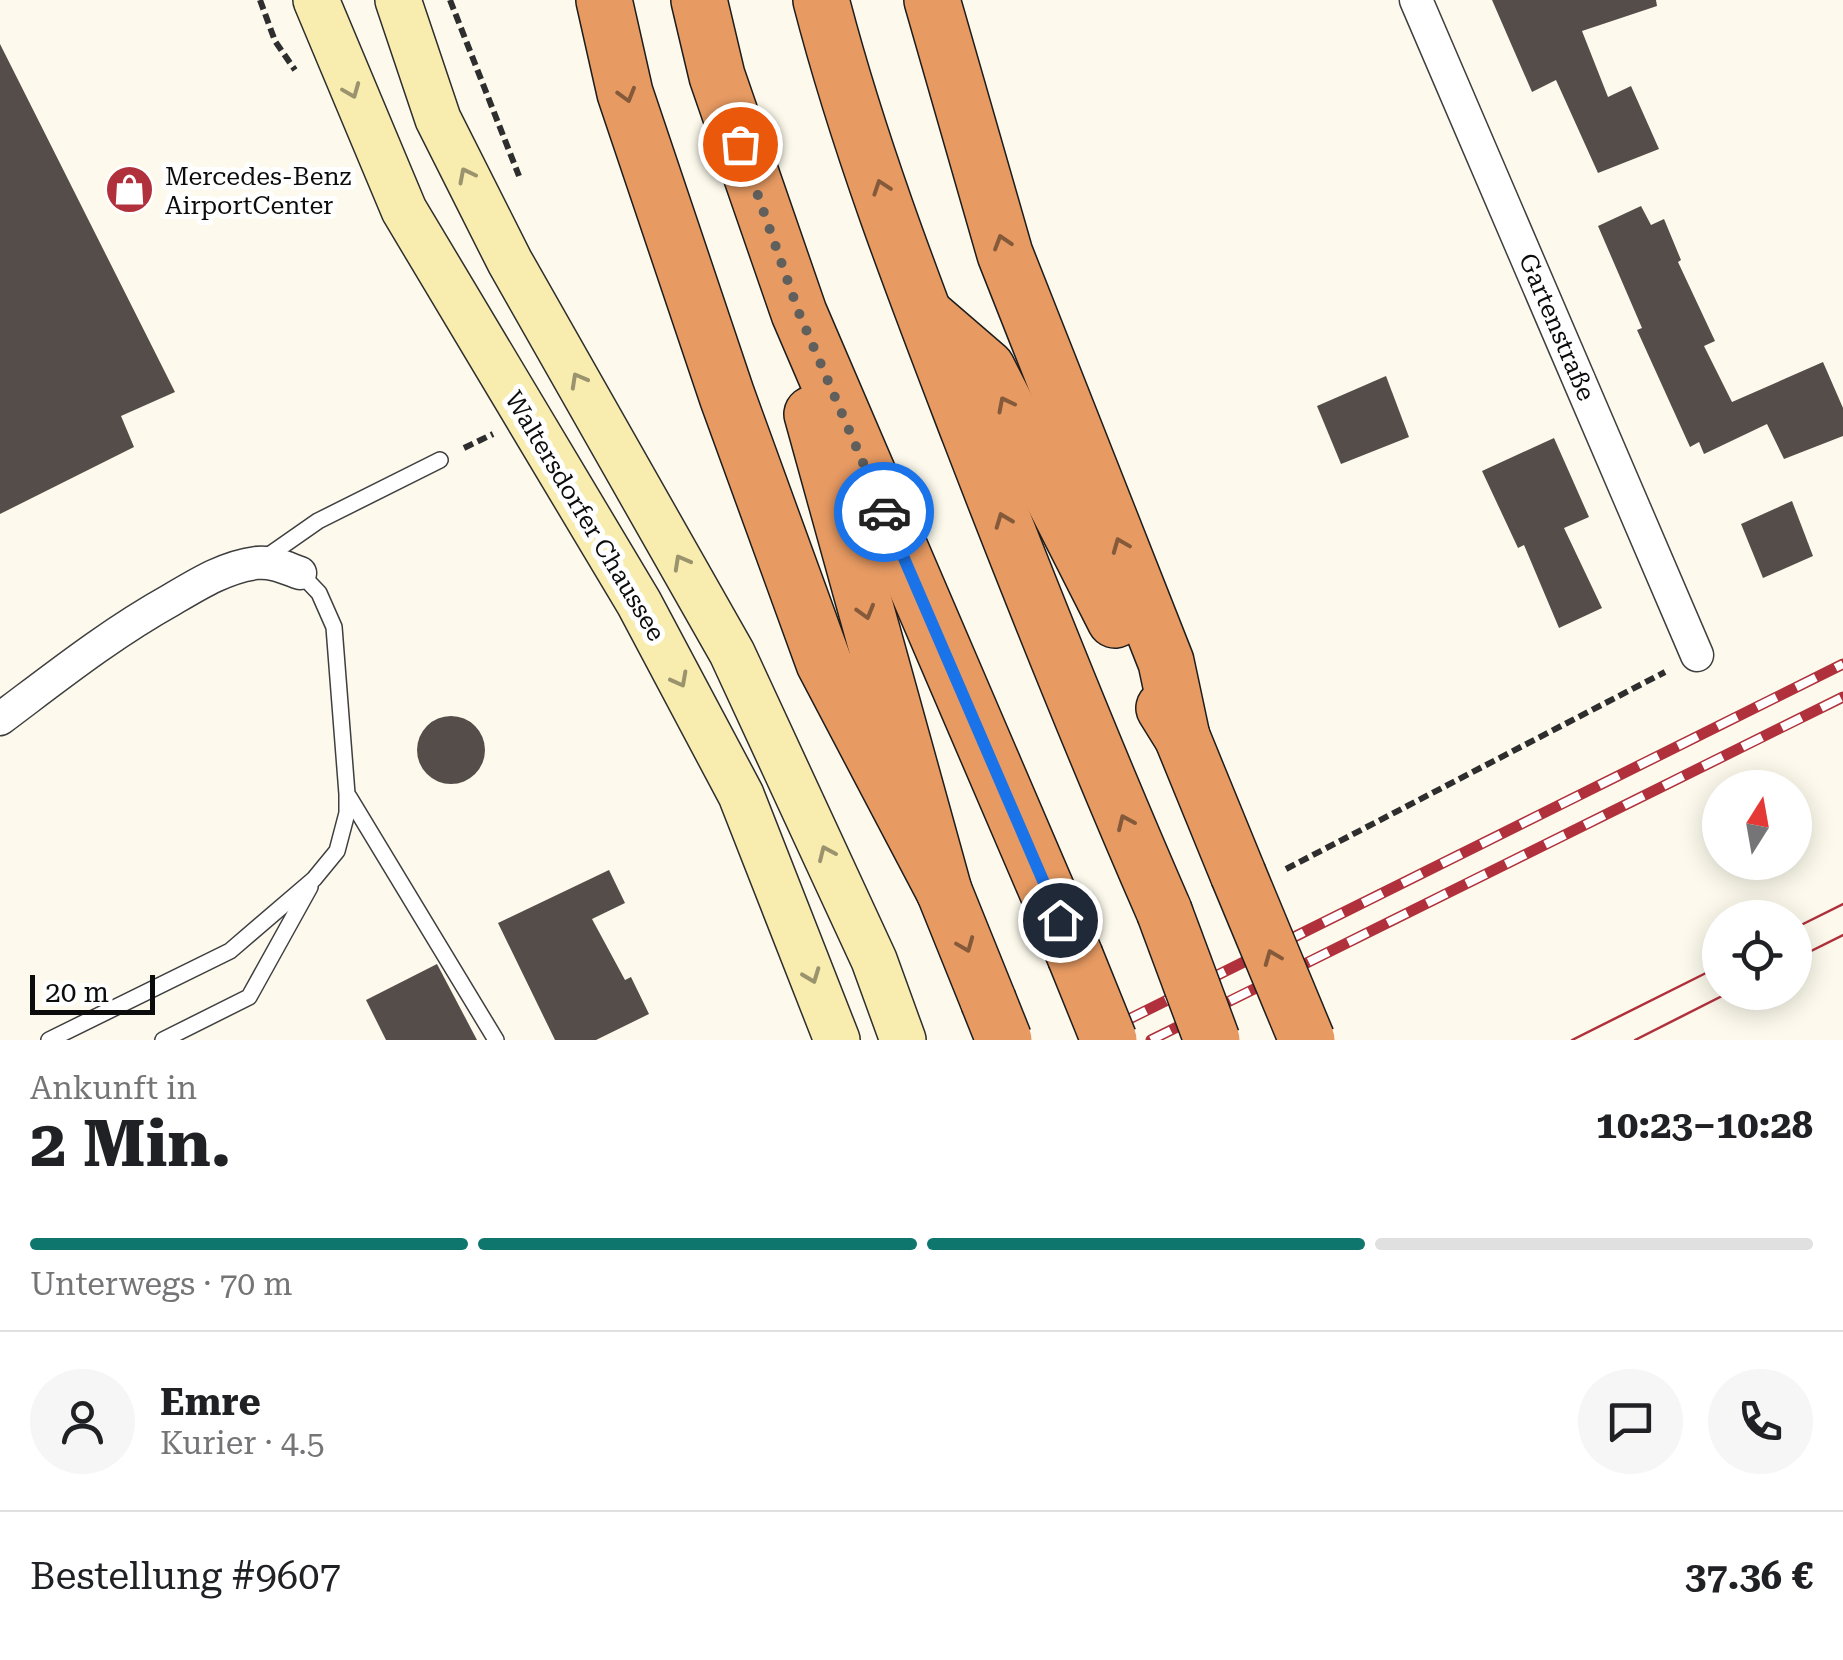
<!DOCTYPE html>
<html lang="de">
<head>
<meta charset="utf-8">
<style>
  body { margin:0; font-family:"Roboto Serif",serif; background:#f6f6f6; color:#202124; height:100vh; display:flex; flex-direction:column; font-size:38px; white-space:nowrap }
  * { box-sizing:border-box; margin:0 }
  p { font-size:32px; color:#757577 }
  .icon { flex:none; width:55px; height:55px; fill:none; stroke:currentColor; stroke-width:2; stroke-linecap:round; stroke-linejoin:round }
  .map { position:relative; height:1040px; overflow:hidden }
  .drawer { display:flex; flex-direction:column; background:#fff; flex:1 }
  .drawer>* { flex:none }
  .needle { width:65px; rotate:11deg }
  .fabs { position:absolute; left:1702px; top:770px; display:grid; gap:20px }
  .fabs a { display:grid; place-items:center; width:110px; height:110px; border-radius:50%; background:#fff; box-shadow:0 5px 25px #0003; font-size:50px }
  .scale { position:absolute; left:30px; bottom:25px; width:125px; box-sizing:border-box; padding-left:10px; border:5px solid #0c0c0c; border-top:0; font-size:28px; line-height:35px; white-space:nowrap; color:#0c0c0c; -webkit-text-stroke:8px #fff; paint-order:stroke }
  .pin { position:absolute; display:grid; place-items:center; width:85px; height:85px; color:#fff; margin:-42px; border:5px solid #fff; border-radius:50%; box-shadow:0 2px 10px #0007 }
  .courier { position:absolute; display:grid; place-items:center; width:100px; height:100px; margin:-50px; border:8px solid #1a73e8; border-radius:50%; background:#fff; color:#222; box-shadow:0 2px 12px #0007 }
  .headline em { font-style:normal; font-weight:700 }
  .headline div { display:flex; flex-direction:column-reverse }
  .headline { display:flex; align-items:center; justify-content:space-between; height:170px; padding:0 30px }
  h1 { font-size:65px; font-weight:700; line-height:75px }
  .bar { display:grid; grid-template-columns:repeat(4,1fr); gap:15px 10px; align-content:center; height:120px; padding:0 30px }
  .bar i { height:12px; border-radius:8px; background:#e0e0e0 }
  .bar .current { background:#0f766e }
  .bar p { grid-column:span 4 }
  .line { display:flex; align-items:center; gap:25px; padding:0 30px; border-top:2px solid #e0e0e0 }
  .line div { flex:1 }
  .round { display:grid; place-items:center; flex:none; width:105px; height:105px; border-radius:52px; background:#f6f6f6 }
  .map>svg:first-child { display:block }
  .building { fill:#544d4a }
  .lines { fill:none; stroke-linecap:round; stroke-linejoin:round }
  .service-casing { stroke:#3f3f3f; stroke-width:18 }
  .minor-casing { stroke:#3f3f3f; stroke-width:35 }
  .secondary-casing { stroke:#2e2e2e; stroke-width:48 }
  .motorway-casing { stroke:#1d1d1d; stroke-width:58 }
  .path { stroke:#2e2e2e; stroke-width:6; stroke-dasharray:10 5; stroke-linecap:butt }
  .service { stroke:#fff; stroke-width:15 }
  .minor { stroke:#fff; stroke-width:32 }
  .secondary { stroke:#f8edae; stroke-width:45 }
  .motorway { stroke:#e79a62; stroke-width:55 }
  .tram { stroke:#b0313c; stroke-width:2.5 }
  .rail-casing { stroke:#b0313c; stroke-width:11 }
  .rail { stroke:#fff; stroke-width:8; stroke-dasharray:22; stroke-linecap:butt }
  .motorway-bridge-casing { stroke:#1d1d1d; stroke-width:58; stroke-linecap:butt }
  .motorway-bridge { stroke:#e79a62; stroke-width:55 }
  .oneway { stroke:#9a936d }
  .oneway2 { stroke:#845a3b }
  .done { stroke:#605f5b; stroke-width:10; stroke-dasharray:0 18 }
  .route { stroke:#1a73e8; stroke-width:12 }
  .labels { text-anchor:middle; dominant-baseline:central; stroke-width:10; stroke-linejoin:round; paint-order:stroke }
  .poi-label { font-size:25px; fill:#0c0c0c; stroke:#fff; text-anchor:start }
  .street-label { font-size:25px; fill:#0c0c0c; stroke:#fff }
</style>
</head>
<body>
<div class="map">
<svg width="1843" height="1040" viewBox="0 0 1843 1040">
  <rect width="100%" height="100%" fill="#fdfaed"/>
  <!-- building -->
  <g class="building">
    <path d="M1492 0H1656L1657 6 1582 31 1608 97 1631 86 1659 149 1598 173 1556 80 1532 92Z"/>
    <path d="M0 44 175 392 121 416 134 447 0 514Z"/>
    <path d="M1641 206 1651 225 1664 219 1681 260 1678 262 1715 341 1704 346 1732 402 1823 362 1843 408V436L1784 459 1767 424 1704 454 1699 442 1690 447 1637 330 1642 328 1598 226Z"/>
    <path d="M1386 376 1409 437 1341 464 1317 406Z"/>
    <path d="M1554 438 1589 517 1564 528 1602 608 1559 628 1524 545 1518 548 1482 471Z"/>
    <path d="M1792 501 1813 556 1763 578 1741 524Z"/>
    <circle cx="451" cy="750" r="34"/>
    <path d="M609 870 625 903 592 919 625 980 631 977 649 1014 596 1040H555L498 923Z"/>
    <path d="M437 964 477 1040H386L366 1000Z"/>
  </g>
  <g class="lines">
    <defs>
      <g id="service">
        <path d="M265 558 318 521 440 460"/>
        <path d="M349 797 496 1040"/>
        <path d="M49 1040 230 951 314 879 337 851 347 813V794L334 627 319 593 300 573"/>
        <path d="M163 1040 249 997 310 887"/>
      </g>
      <g id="minor">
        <path d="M1416 0 1697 655"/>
        <path d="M0 719C56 677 110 634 171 600 198 584 225 567 256 563 272 561 286 568 300 573"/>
      </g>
      <g id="secondary">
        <path d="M316 0 404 210 639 603 741 795 837 1040"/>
        <path d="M398 0 438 119 510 262 732 653 874 960 903 1040"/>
      </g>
      <g id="motorway">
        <path d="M604 0 625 93 727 396 824 663 944 891"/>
        <path d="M699 0 717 76 799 313 1075 956"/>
        <path d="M821 0C859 147 915 291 969 432 1031 593 1095 753 1164 911"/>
        <path d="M932 0 1005 254 1166 662 1182 737"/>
        <path d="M929 318 987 368 1115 620"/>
        <path d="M812 414 944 891 988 1000"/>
        <path d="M1164 708 1182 737 1238 874"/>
      </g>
    </defs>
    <!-- service casing -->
    <use href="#service" class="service-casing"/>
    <!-- minor casing -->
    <use href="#minor" class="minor-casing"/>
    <!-- secondary casing -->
    <use href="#secondary" class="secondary-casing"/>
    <!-- motorway casing -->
    <use href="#motorway" class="motorway-casing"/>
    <!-- path -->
    <g class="path">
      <path d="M260 0 275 41 295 70"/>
      <path d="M450 0 519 176"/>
      <path d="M464 448 493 434"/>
      <path d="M1286 869 1665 672"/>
    </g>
    <!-- service -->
    <use href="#service" class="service"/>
    <!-- minor -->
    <use href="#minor" class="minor"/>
    <!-- secondary -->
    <use href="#secondary" class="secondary"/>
    <!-- motorway -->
    <use href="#motorway" class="motorway"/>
    <!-- tram -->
    <g class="tram">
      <path d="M1795 928 1843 904"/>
      <path d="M1795 959 1843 935"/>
      <path d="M1572 1040 1720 966"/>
      <path d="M1635 1040 1730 992"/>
    </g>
    <defs>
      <g id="rail">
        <path d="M1087 1040 1843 664"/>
        <path d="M1151 1040 1843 697"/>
      </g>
    </defs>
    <!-- rail casing -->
    <use href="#rail" class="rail-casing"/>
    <!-- rail -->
    <use href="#rail" class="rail"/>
    <defs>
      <g id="motorway-bridge">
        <path d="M1238 874 1307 1040"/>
        <path d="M1164 911 1212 1040"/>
        <path d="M1075 956 1109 1040"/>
        <path d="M988 1000 1004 1040"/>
      </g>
    </defs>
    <!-- motorway-bridge casing -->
    <use href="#motorway-bridge" class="motorway-bridge-casing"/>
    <!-- motorway-bridge -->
    <use href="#motorway-bridge" class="motorway-bridge"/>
  </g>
  <!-- one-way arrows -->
  <defs><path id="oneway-chevron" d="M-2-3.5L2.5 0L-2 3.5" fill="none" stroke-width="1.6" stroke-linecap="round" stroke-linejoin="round" transform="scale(2.5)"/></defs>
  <g class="oneway">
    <use href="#oneway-chevron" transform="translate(352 91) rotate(68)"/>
    <use href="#oneway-chevron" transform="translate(466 175) rotate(-117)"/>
    <use href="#oneway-chevron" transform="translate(578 380) rotate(-119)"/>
    <use href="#oneway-chevron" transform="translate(681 562) rotate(-119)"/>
    <use href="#oneway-chevron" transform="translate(680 680) rotate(62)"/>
    <use href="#oneway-chevron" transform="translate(826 853) rotate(-114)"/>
    <use href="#oneway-chevron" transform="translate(812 976) rotate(69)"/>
  </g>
  <g class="oneway2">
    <use href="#oneway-chevron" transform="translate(627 95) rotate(74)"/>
    <use href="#oneway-chevron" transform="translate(881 187) rotate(-109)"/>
    <use href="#oneway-chevron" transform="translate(1002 242) rotate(-107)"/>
    <use href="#oneway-chevron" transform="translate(1005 404) rotate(-117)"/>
    <use href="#oneway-chevron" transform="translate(1003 520) rotate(-111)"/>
    <use href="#oneway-chevron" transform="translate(1120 545) rotate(-112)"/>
    <use href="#oneway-chevron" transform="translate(866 612) rotate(74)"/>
    <use href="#oneway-chevron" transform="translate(1125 822) rotate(-114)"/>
    <use href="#oneway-chevron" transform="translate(966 945) rotate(68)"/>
    <use href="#oneway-chevron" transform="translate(1272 957) rotate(-112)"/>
  </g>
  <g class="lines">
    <!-- done -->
    <path class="done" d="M740 144 799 313 884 512"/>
    <!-- route -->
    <path class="route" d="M884 512 1060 920"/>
  </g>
  <!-- icons -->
  <defs>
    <symbol id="shop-disc" viewBox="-11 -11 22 22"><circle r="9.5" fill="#b0313c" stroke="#fff"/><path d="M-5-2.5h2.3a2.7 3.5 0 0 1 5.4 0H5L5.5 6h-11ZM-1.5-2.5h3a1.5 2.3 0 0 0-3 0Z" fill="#fff"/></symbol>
  </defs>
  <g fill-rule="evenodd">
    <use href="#shop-disc" x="102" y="162" width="55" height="55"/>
  </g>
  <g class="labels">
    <!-- poi labels -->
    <g class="poi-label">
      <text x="165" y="176">Mercedes-Benz<tspan x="165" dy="29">AirportCenter</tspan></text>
    </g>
    <!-- street labels -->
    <g class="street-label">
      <text transform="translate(1557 327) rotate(67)">Gartenstraße</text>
      <text transform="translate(585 516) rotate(59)">Waltersdorfer Chaussee</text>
    </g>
  </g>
</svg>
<div class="fabs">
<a><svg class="needle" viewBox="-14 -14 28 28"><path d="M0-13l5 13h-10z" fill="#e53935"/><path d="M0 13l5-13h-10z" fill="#757577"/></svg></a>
<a><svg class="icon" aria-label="locate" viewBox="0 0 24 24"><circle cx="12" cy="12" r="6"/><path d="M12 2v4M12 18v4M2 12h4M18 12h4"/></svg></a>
</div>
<div class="scale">20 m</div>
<div class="pin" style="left:740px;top:144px;background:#ea580c"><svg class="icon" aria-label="bag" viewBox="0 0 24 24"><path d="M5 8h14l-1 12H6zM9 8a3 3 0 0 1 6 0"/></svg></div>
<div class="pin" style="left:1060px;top:920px;background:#1f2937"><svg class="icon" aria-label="home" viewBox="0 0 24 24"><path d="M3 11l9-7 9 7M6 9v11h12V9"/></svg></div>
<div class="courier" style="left:884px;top:512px"><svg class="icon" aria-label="car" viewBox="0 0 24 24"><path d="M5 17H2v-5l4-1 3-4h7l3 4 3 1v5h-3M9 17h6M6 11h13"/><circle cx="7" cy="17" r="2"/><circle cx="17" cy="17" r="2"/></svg></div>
</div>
<section class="drawer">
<div class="headline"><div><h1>2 Min.</h1><p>Ankunft in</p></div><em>10:23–10:28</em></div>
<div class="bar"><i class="current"></i><i class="current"></i><i class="current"></i><i></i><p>Unterwegs · 70 m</p></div>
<div class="line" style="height:180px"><a class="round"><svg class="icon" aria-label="person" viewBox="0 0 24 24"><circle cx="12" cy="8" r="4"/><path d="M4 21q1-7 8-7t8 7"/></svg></a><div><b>Emre</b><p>Kurier · 4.5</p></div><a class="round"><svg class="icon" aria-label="chat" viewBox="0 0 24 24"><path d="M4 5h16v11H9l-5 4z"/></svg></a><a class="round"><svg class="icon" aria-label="phone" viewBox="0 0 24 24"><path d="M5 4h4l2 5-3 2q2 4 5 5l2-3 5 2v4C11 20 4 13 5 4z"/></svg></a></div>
<div class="line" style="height:130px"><div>Bestellung #9607</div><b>37.36 €</b></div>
</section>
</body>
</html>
